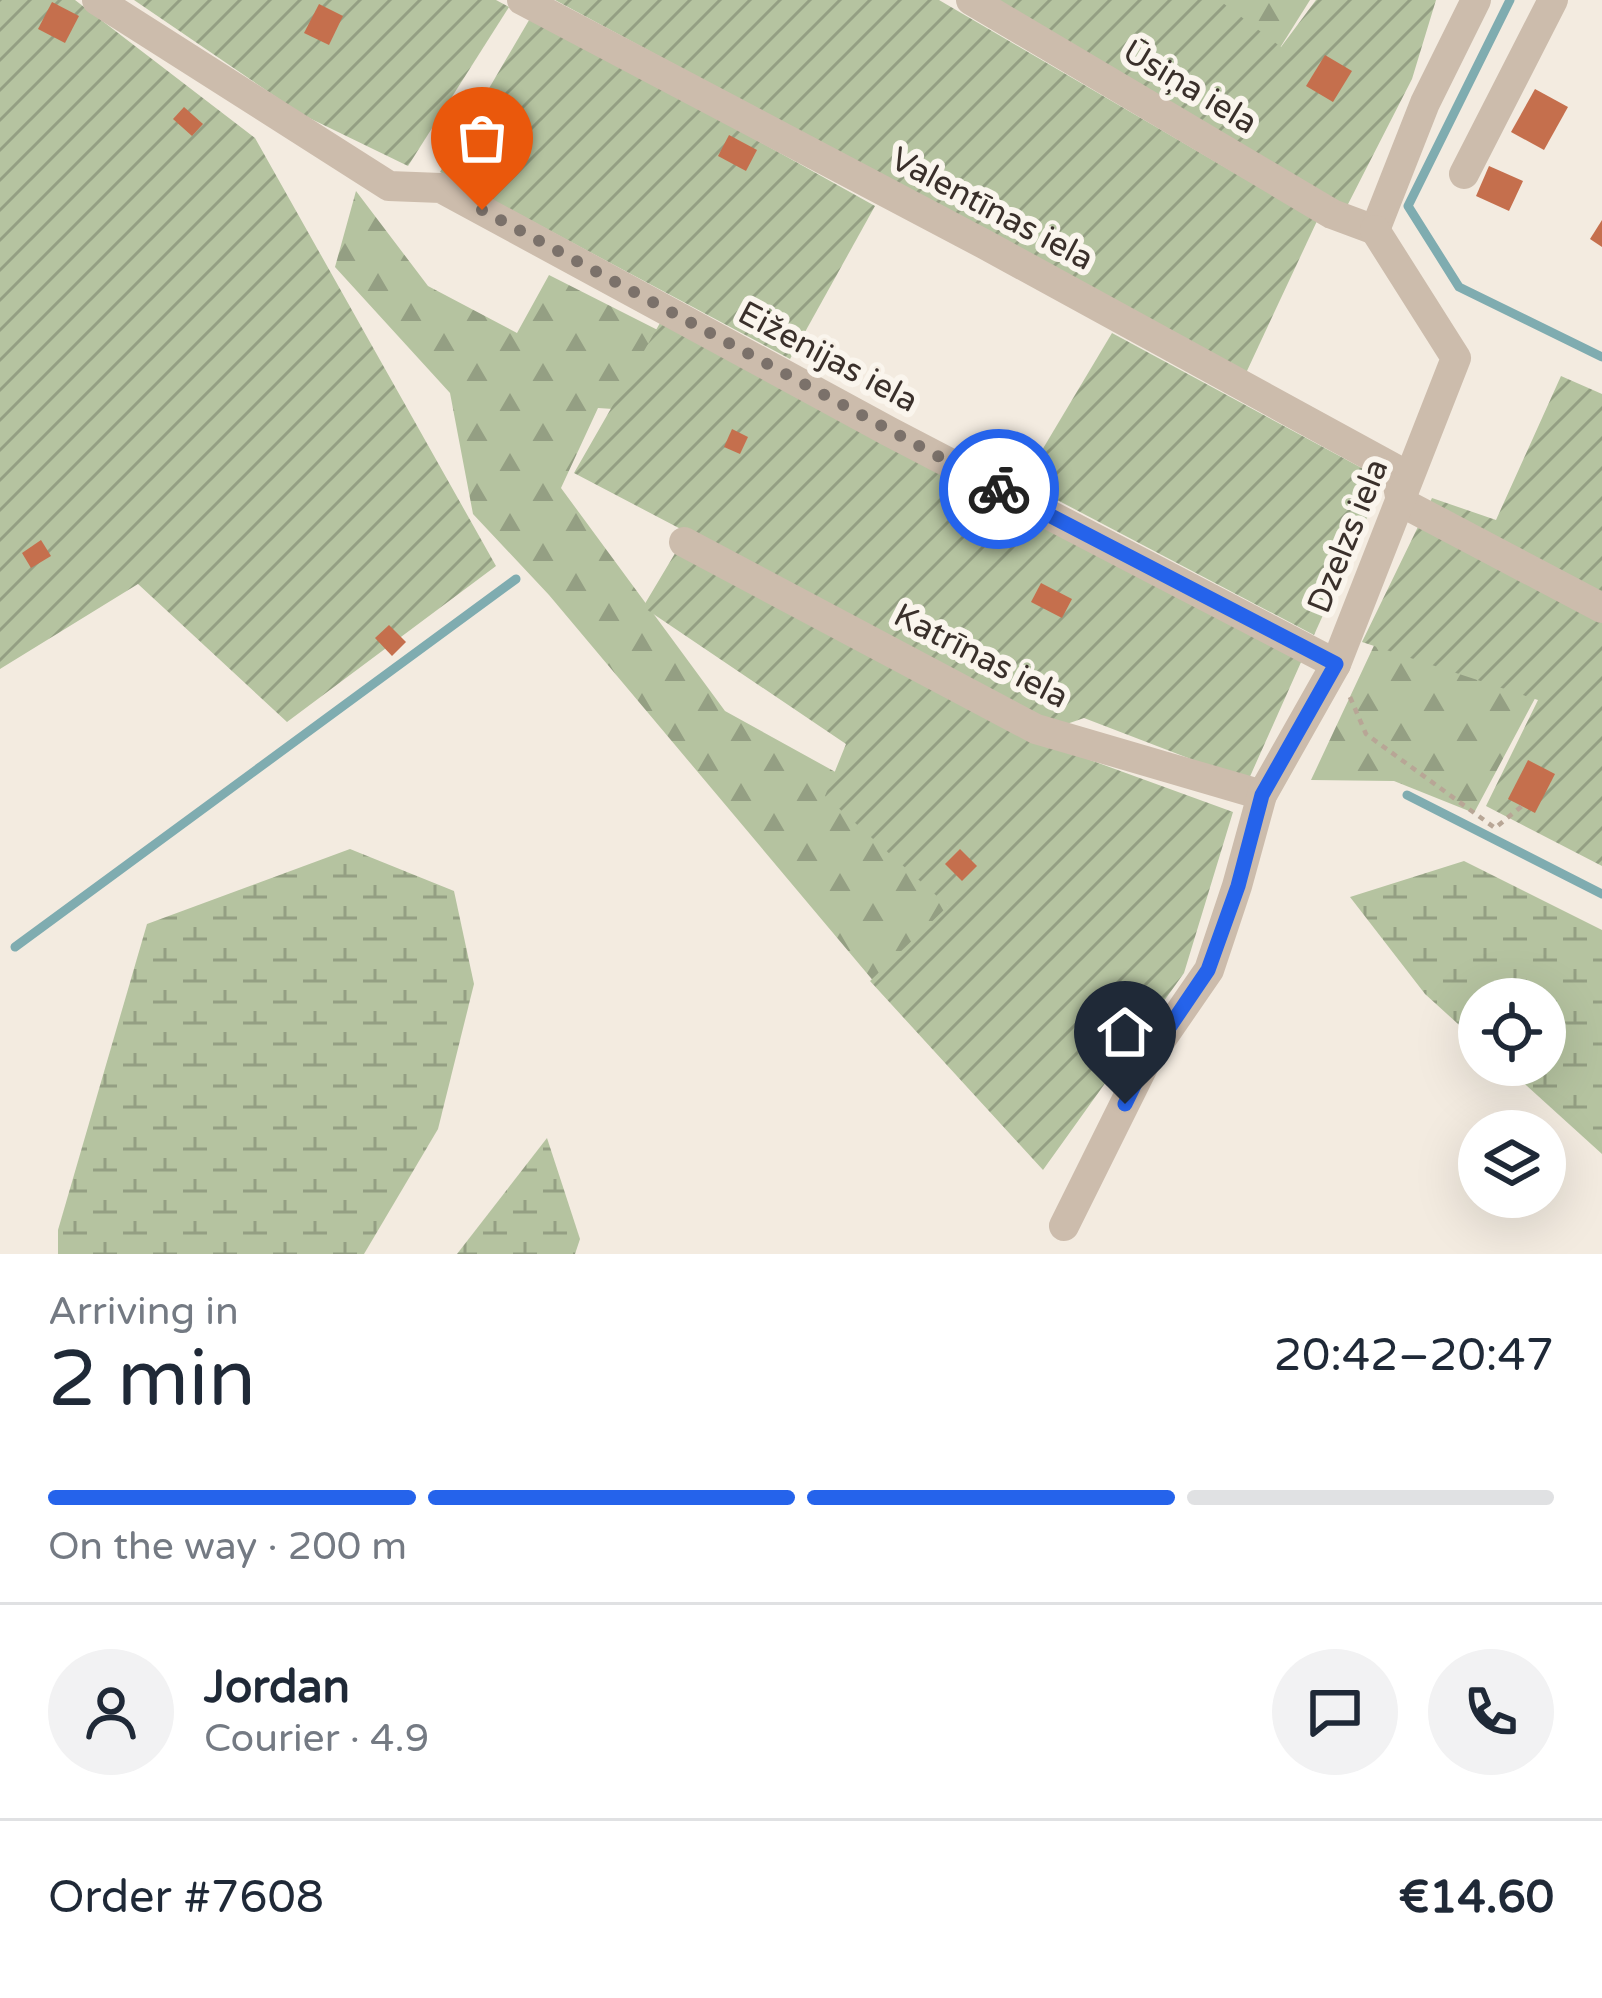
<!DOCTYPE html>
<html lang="en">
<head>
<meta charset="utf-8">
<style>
  body { margin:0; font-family:"Varela Round",sans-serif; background:#f2f2f3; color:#1f2937; height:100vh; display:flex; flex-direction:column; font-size:45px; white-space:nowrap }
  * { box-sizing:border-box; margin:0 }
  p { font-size:39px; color:#747a83 }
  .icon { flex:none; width:66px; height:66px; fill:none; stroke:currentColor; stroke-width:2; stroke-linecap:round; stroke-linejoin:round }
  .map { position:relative; height:1254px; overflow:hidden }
  .panel { display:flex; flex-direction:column; background:#fff; flex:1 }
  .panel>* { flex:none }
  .controls { position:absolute; left:1458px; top:978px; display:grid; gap:24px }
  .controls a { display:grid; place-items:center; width:108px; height:108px; border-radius:50%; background:#fff; box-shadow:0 12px 48px #0002; font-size:60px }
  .pin { position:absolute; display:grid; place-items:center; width:102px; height:102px; color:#fff; margin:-123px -51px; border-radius:50% 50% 50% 0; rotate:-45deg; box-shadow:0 0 12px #0007 }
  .pin .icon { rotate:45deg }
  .courier { position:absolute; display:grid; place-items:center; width:120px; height:120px; margin:-60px; border:9px solid #2563eb; border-radius:50%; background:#fff; color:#222; box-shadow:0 3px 15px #0007 }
  .overview em { font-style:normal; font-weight:600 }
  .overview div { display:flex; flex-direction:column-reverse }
  .overview { display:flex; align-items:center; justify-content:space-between; height:204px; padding:0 48px }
  h1 { font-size:78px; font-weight:600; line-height:90px }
  .bar { display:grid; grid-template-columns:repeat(4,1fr); gap:18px 12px; align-content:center; height:144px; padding:0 48px }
  .bar i { height:15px; border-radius:9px; background:#e0e1e3 }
  .bar .current { background:#2563eb }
  .bar p { grid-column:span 4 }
  .line { display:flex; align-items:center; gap:30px; padding:0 48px; border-top:3px solid #e0e1e3 }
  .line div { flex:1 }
  .round { display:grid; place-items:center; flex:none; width:126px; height:126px; border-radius:63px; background:#f2f2f3 }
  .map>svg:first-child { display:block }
  .forest { fill:url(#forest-firs) }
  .wetland { fill:url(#wetland-marsh) }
  .garden { fill:url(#garden-furrows) }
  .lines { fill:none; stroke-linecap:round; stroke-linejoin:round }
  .stream { stroke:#7facb0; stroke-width:9 }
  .building { fill:#c56f4d }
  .path { stroke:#b8a696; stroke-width:4.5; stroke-dasharray:6 6; stroke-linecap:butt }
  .street { stroke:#ccbcac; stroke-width:30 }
  .done { stroke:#7b716a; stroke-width:12; stroke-dasharray:0 21.6 }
  .route { stroke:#2563eb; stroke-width:15 }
  .labels { text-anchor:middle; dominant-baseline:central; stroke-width:12; stroke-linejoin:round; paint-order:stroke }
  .street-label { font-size:33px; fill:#3a302b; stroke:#faf5ed }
</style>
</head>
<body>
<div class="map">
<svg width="1602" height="1254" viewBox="0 0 1602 1254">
  <defs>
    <pattern id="forest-firs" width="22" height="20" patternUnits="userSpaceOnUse" patternTransform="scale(3)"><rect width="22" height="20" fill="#b5c3a0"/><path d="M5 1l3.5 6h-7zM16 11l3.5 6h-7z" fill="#949f83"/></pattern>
    <pattern id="wetland-marsh" width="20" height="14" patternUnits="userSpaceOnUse" patternTransform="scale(3)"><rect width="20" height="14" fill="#b5c3a0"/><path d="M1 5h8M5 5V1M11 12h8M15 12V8" fill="none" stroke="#949f83"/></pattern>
    <pattern id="garden-furrows" width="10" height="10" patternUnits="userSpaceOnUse" patternTransform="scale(3)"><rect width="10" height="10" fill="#b5c3a0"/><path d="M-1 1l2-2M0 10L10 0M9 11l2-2" fill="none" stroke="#949f83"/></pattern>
  </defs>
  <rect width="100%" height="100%" fill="#f3ebe0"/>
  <!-- forest -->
  <g class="forest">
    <path d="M1212 0H1310L1278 51Z"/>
    <path d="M356 191 428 286 517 333 549 275 711 357 673 413 598 408 561 488 725 711 839 774 964 925 886 996 549 595 473 514 450 393 335 267Z"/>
    <path d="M1378 637 1540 689 1474 813 1394 781 1311 780Z"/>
  </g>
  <!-- wetland -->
  <g class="wetland">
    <path d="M350 849 454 891 474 984 438 1129 364 1254H58V1230L147 924Z"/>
    <path d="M1464 861 1602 930V1154L1504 1065H1545V999H1479V1043L1425 994 1350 897Z"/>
    <path d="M547 1138 580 1239 575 1254H457Z"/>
  </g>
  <!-- garden -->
  <g class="garden">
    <path d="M0 0H75L255 138 496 566 287 722 138 584 0 669Z"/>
    <path d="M134 0H496L509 7 408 166 301 114Z"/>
    <path d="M555 0H939L1317 221 1246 373Z"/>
    <path d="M979 0H1219L1281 47 1316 0H1436L1412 79 1345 210Z"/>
    <path d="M532 15 875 206 790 359 440 172Z"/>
    <path d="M660 323 1302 660 1248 781 1084 718 1058 727 574 473Z"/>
    <path d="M1112 333 1384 480 1314 635 1023 482Z"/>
    <path d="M1561 376 1602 394V866L1486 806 1538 700 1362 642 1432 498 1496 520Z"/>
    <path d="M677 550 1049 745 1233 812 1184 973 1043 1170 870 981 948 906 825 796 846 744 643 607Z"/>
  </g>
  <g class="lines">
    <!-- stream -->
    <g class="stream">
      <path d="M1510 0 1408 206 1459 287 1602 357"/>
      <path d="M1407 795 1602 894"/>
      <path d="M15 947 516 579"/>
    </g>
  </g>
  <!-- building -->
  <g class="building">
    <path d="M52 2 79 16 65 43 38 29Z"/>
    <path d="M319 4 343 16 329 45 304 33Z"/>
    <path d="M1325 55 1352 71 1333 102 1306 86Z"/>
    <path d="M1535 89 1568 107 1544 150 1511 132Z"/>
    <path d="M184 107 203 124 192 136 173 119Z"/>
    <path d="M729 135 757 150 746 171 718 156Z"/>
    <path d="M1489 166 1523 181 1509 211 1476 196Z"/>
    <path d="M1602 220V247L1590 239Z"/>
    <path d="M732 429 748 437 740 454 724 447Z"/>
    <path d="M41 540 51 556 31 568 22 553Z"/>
    <path d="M1041 583 1072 599 1062 618 1031 602Z"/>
    <path d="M389 625 406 642 392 656 375 638Z"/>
    <path d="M1528 760 1555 774 1535 813 1508 799Z"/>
    <path d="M960 849 977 866 962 881 945 864Z"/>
  </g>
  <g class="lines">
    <!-- path -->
    <path class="path" d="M1350 697 1366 734 1495 828 1522 806"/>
    <!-- street -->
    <g class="street">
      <path d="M97 0 389 186 441 188 890 432 1336 664"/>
      <path d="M522 0 984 244 1395 469 1401 502 1602 608"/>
      <path d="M971 0 1332 214 1375 230"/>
      <path d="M1464 174 1553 0"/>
      <path d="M1375 230 1425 103 1476 0"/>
      <path d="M684 542 1036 729 1262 795"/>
      <path d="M1064 1226 1145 1063 1209 970 1237 886 1262 795 1336 664 1456 358 1375 230"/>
    </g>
  </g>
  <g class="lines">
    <!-- done -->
    <path class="done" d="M482 210 999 489"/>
    <!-- route -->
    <path class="route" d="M999 489 1336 664 1262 795 1238 886 1208 970 1145 1063 1125 1104"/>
  </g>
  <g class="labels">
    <!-- street labels -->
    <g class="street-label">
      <text transform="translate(1190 87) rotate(31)">Ūsiņa iela</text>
      <text transform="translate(992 209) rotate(28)">Valentīnas iela</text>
      <text transform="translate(828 357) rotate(28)">Eiženijas iela</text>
      <text transform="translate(1348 536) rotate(-68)">Dzelzs iela</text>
      <text transform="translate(981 656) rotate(27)">Katrīnas iela</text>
    </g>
  </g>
</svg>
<div class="controls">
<a><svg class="icon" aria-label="locate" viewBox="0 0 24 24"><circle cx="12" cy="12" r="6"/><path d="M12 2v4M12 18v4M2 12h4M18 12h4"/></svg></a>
<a><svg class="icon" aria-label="layers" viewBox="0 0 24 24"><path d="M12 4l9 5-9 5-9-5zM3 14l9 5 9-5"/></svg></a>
</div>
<div class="pin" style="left:482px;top:210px;background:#ea580c"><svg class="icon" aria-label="bag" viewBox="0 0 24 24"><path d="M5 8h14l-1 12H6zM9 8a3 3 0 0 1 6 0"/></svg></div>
<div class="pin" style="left:1125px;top:1104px;background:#1f2937"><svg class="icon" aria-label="home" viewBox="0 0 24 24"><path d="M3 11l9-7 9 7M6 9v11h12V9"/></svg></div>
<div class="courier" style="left:999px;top:489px"><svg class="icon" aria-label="bike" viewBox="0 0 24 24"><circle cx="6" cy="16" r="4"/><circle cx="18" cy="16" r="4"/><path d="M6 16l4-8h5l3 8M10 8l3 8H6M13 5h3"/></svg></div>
</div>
<section class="panel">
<div class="overview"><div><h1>2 min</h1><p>Arriving in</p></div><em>20:42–20:47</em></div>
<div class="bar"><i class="current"></i><i class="current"></i><i class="current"></i><i></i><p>On the way · 200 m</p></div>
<div class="line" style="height:216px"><a class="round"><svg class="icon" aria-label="person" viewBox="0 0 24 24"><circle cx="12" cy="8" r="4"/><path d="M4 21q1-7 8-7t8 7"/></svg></a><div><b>Jordan</b><p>Courier · 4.9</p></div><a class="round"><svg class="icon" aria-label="chat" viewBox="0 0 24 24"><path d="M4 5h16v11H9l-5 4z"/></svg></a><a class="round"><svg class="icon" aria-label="phone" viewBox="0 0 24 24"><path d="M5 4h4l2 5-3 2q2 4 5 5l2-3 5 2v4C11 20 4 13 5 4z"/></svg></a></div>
<div class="line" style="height:156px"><div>Order #7608</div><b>€14.60</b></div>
</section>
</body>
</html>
